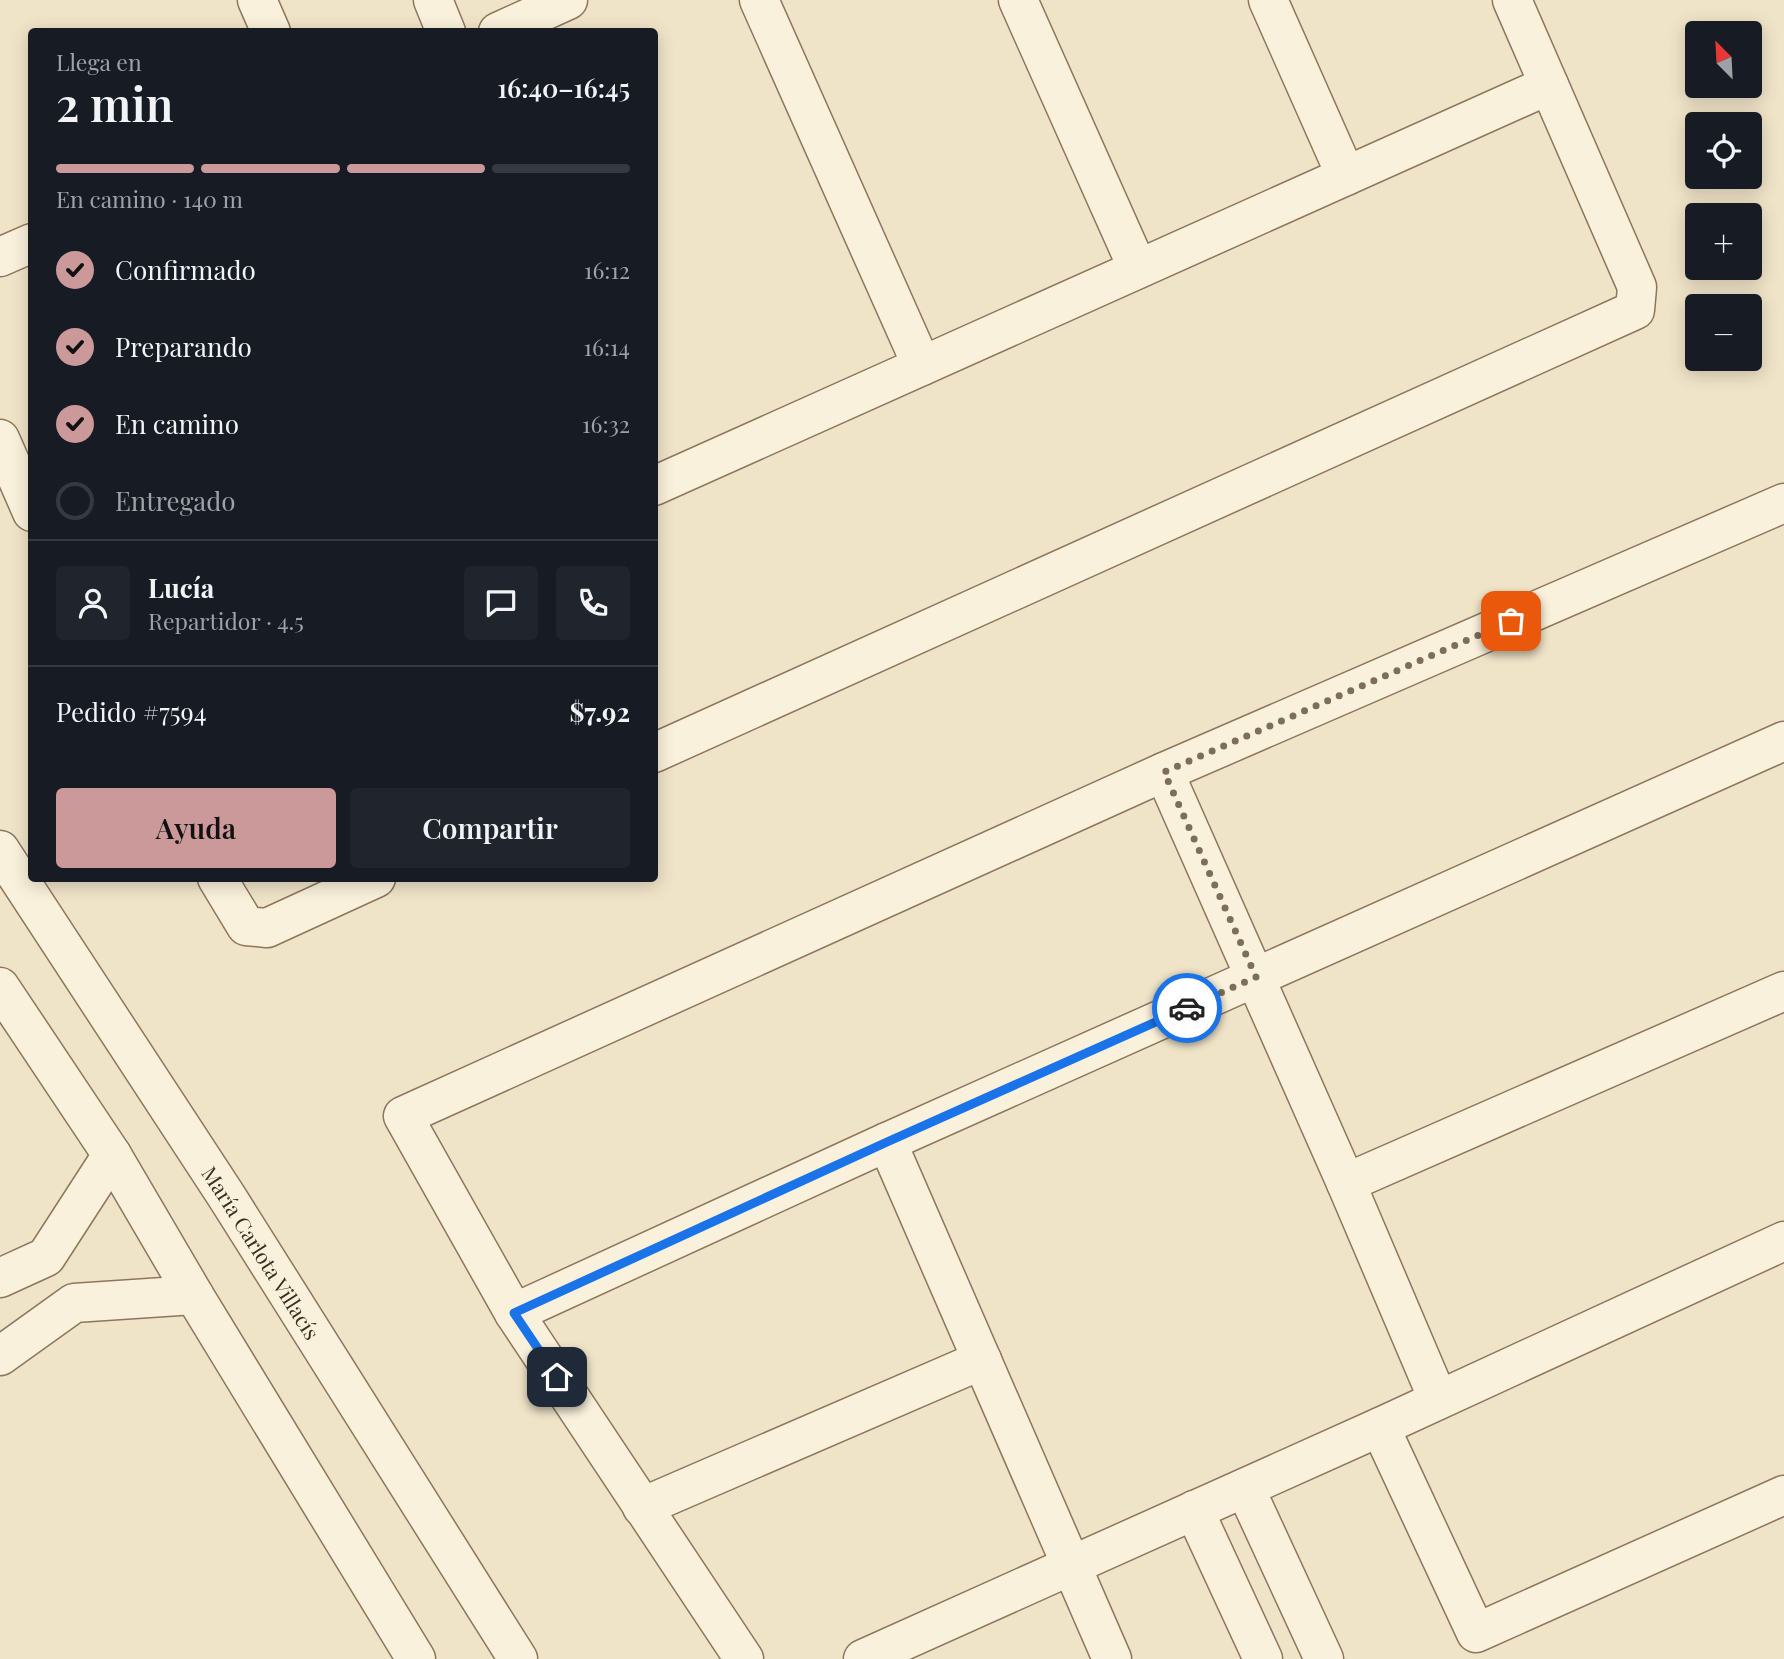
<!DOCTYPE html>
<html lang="es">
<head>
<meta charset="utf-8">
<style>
  body { margin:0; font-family:"Playfair Display",serif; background:#20242c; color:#f1f3f6; height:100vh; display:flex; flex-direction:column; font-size:26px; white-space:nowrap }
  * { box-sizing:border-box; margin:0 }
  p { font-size:23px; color:#9ea1a6 }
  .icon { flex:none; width:38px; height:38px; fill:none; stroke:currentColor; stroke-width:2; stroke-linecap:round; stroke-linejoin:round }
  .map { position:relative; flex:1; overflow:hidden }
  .panel { position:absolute; left:28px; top:28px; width:630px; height:854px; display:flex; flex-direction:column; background:#171b24; border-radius:7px; box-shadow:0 4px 18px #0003 }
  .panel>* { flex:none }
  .needle { width:46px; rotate:336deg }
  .buttons { position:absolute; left:1685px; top:21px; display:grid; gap:14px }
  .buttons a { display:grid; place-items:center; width:77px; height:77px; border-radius:7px; background:#171b24; box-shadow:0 4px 18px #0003; font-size:35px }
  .pin { position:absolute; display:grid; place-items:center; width:60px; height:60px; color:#fff; margin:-30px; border-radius:14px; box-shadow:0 4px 10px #0006 }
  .courier { position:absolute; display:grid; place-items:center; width:70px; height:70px; margin:-35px; border:5px solid #1a73e8; border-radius:50%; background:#fff; color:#222; box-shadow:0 2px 9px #0007 }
  .overview em { font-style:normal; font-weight:600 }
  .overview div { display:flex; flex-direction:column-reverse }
  .overview { display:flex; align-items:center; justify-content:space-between; height:119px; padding:0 28px }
  h1 { font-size:46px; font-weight:600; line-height:52px }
  .bar { display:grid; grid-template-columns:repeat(4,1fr); gap:10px 7px; align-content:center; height:84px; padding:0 28px }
  .bar i { height:9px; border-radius:5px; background:#363941 }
  .bar .on { background:#cc999b }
  .bar p { grid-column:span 4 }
  .line { display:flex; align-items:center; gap:18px; padding:0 28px; border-top:2px solid #363941 }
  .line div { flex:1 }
  .round { display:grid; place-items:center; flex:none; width:74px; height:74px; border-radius:7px; background:#20242c }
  ol { padding:0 28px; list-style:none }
  li { display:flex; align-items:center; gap:21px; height:77px }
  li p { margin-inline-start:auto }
  li .icon { padding:7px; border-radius:50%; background:#cc999b; color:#111; stroke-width:4 }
  li:last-child { color:#9ea1a6 }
  li i { width:38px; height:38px; border:4px solid #363941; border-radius:50% }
  .button { display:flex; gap:14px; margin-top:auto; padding:14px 28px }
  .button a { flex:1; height:80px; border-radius:7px; background:#cc999b; color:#111; font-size:28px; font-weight:600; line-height:80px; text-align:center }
  .button a+a { background:#20242c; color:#f1f3f6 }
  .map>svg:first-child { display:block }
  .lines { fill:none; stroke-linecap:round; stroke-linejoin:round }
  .minor-casing { stroke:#8d765c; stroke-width:41 }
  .minor { stroke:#faf1dc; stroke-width:38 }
  .done { stroke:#7c6e5b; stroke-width:7; stroke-dasharray:0 12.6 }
  .route { stroke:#1a73e8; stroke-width:9 }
  .labels { text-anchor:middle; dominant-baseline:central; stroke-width:5; stroke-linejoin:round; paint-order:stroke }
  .street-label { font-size:21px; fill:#3d2e20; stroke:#f7eed8 }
</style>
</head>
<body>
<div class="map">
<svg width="1784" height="1659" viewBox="0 0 1784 1659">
  <rect width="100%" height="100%" fill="#f0e4c8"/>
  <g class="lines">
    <defs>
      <g id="minor">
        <path d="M257 0 271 32"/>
        <path d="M433 0 446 32"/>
        <path d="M759 0 922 366"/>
        <path d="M1018 0 1138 269"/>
        <path d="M1268 0 1346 176"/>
        <path d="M498 32 568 0"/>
        <path d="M0 257 32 243"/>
        <path d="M0 439 32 512"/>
        <path d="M654 486 1549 85"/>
        <path d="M654 753 1635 310 1637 287 1512 0"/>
        <path d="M1164 772 1346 1183 1438 1399"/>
        <path id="s1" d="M0 850 227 1197 518 1659"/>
        <path d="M217 878 246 926 267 928 376 878"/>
        <path d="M0 987 112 1155 194 1295 416 1659"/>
        <path d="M887 1142 1784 741"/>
        <path d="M1346 1183 1784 991"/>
        <path d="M0 1278 46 1257 112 1155"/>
        <path d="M514 1313 887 1142 1112 1659"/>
        <path d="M0 1356 74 1303 194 1295"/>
        <path d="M1380 1427 1476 1633 1784 1495"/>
        <path d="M1245 1488 1324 1659"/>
        <path d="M642 1507 982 1360"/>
        <path d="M1194 1510 1263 1659"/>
        <path d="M744 1659 514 1313 403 1116 1164 772 1784 503"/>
        <path d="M863 1659 1380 1427 1784 1241"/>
      </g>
    </defs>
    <!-- minor casing -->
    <use href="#minor" class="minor-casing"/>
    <!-- minor -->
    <use href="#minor" class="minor"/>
  </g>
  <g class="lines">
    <!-- done -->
    <path class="done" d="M1187 1008 1256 977 1164 772 1511 621"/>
    <!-- route -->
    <path class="route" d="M557 1377 514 1313 887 1142 1187 1008"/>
  </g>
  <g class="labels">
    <!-- street labels -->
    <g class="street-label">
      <text stroke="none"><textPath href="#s1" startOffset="480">María Carlota Villacís</textPath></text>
    </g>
  </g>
</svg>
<div class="buttons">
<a><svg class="needle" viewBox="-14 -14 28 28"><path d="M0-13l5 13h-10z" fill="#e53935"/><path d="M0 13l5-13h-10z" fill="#9ea1a6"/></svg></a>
<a><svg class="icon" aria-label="locate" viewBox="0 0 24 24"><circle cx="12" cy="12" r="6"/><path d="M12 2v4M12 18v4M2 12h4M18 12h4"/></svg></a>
<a>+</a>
<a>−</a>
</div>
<div class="pin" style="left:1511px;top:621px;background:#ea580c"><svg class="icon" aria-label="bag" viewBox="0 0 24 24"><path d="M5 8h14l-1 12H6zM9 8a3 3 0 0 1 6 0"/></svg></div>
<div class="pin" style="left:557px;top:1377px;background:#1f2937"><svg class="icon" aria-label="home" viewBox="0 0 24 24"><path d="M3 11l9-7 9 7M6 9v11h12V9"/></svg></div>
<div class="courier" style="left:1187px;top:1008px"><svg class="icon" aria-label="car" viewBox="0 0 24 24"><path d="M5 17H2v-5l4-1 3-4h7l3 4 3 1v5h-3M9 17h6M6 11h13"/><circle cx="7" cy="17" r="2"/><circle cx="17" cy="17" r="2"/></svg></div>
<section class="panel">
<div class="overview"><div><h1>2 min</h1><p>Llega en</p></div><em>16:40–16:45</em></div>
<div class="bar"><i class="on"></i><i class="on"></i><i class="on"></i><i></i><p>En camino · 140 m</p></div>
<ol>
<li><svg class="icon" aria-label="check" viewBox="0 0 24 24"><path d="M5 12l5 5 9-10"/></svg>Confirmado<p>16:12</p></li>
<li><svg class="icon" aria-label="check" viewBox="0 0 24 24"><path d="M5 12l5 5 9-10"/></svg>Preparando<p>16:14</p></li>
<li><svg class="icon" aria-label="check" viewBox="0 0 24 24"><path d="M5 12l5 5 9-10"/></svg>En camino<p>16:32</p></li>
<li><i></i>Entregado</li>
</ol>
<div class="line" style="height:126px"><a class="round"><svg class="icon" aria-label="person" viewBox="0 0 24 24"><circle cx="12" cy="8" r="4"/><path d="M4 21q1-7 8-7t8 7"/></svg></a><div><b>Lucía</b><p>Repartidor · 4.5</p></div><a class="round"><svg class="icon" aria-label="chat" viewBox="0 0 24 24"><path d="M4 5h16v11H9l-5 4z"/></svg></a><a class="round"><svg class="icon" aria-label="phone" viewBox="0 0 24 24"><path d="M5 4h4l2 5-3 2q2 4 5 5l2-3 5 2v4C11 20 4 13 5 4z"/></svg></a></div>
<div class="line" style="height:91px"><div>Pedido #7594</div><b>$7.92</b></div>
<div class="button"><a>Ayuda</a><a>Compartir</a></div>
</section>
</div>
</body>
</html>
